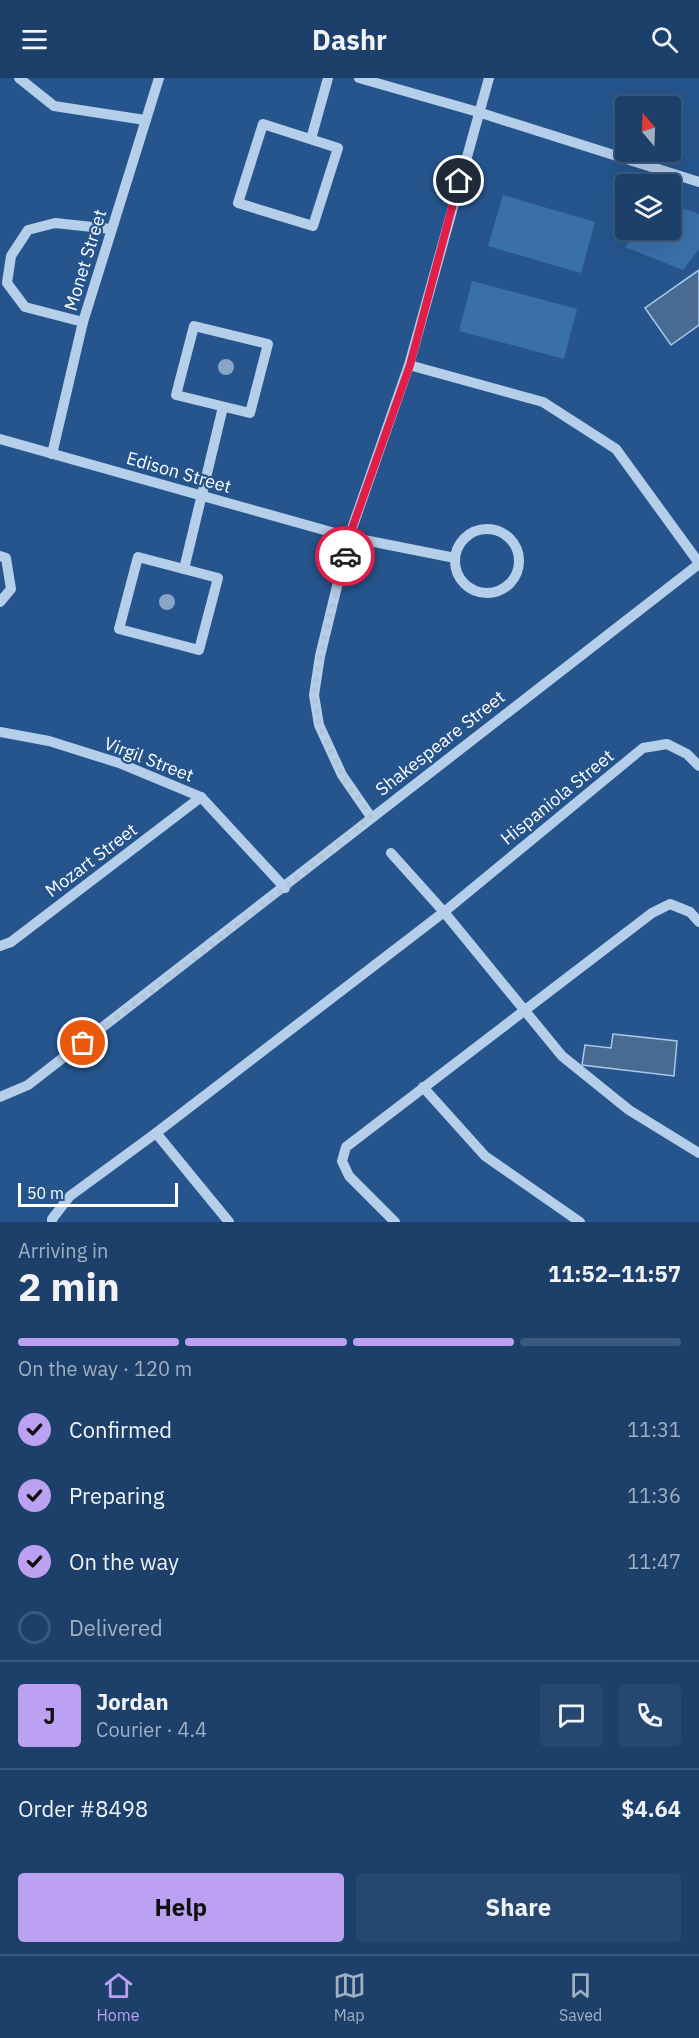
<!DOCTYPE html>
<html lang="en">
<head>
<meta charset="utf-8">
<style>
  body { margin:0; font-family:"IBM Plex Sans",sans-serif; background:#254770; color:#f1f3f6; height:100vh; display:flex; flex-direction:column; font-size:22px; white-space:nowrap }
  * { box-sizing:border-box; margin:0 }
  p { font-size:20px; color:#a0afc1 }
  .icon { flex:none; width:33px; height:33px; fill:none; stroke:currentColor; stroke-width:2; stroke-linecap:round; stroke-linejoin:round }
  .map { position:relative; height:1144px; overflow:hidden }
  .side { display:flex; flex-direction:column; background:#1c406a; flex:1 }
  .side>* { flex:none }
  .needle { width:39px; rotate:341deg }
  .controls { position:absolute; left:615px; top:18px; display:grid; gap:12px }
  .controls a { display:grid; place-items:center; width:66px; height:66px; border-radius:6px; background:#1c406a; box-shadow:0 6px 24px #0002,0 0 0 2px #3a597e; font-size:30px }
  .scale { position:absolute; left:18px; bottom:15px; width:160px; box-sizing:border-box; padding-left:6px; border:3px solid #fff; border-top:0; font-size:16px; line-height:21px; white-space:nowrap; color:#fff; -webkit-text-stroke:4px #26558d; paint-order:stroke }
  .pin { position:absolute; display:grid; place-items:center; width:51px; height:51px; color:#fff; margin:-26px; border:3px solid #fff; border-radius:50%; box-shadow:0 2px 6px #0007 }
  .courier { position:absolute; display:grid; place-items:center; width:60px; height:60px; margin:-30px; border:4px solid #e11d48; border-radius:50%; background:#fff; color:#222; box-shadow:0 2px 8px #0007 }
  .overview em { font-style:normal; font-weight:800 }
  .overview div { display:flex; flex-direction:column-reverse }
  .overview { display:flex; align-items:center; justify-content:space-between; height:102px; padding:0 18px }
  h1 { font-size:39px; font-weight:800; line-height:45px }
  .bar { display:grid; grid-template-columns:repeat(4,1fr); gap:9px 6px; align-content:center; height:72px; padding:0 18px }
  .bar i { height:8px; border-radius:4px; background:#3a597e }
  .bar .on { background:#bca0f2 }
  .bar p { grid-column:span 4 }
  .line { display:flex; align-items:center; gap:15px; padding:0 18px; border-top:2px solid #3a597e }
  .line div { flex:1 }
  .round { display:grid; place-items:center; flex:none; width:63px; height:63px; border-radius:6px; background:#254770 }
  ol { padding:0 18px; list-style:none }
  li { display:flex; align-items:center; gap:18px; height:66px }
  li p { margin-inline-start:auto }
  li .icon { padding:6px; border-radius:50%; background:#bca0f2; color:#111; stroke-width:4 }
  li:last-child { color:#a0afc1 }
  li i { width:33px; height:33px; border:3px solid #3a597e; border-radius:50% }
  .cta { display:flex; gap:12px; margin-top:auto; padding:12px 18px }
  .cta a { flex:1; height:69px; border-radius:6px; background:#bca0f2; color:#111; font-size:24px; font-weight:800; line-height:69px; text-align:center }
  .cta a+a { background:#254770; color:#f1f3f6 }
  header { display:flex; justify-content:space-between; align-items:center; height:78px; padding:0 18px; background:#1c406a; font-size:27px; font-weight:800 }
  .dock { display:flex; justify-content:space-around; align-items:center; height:84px; border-top:2px solid #3a597e; background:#1c406a; font-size:16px; color:#a0afc1 }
  .dock a { display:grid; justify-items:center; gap:3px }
  .dock .on { color:#bca0f2 }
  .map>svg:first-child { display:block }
  .green { fill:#3a70aa }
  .water { fill:#496b92; stroke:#aacaeb; stroke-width:1.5 }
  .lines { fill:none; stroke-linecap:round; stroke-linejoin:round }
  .minor { stroke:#b5cfeb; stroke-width:10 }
  .tree { fill:#89a6c8 }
  .done { stroke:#b3c4d7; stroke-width:6; stroke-dasharray:0 10.8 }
  .route { stroke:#e11d48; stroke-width:8 }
  .labels { text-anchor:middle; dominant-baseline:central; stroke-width:4.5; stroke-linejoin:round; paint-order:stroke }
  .street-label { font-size:18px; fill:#fff; stroke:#26558d }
</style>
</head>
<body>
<header><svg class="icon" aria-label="menu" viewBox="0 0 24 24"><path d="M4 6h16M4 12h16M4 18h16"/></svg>Dashr<svg class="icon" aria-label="search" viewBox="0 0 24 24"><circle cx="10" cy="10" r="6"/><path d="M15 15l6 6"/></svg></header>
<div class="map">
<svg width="699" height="1144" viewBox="0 0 699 1144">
  <rect width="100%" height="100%" fill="#26558d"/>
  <!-- green -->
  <g class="green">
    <path d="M503 117 595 144 581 195 488 168Z"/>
    <path d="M671 126 699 136V171L683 192 625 169 641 152H670Z"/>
    <path d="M472 203 577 231 564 281 459 253Z"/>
  </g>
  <!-- water -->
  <g class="water">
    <path d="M699 192V247L671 267 645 230Z"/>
    <path d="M613 956 677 963 674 998 582 987 585 967 611 970Z"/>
  </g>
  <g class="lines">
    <!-- minor -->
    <g class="minor">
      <path d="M19 0 54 28 145 42"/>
      <path d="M359 0 478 34 699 104"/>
      <path d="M263 46 338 70 313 148 238 125Z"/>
      <path d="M311 61 328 0"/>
      <path d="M83 244 25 229 7 205 11 178 28 152 55 145 111 151"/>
      <path d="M194 248 268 266 250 335 176 317Z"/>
      <path d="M409 287 543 324 616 371 699 485"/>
      <path d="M0 361 349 459 455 480"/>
      <path d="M52 376 83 244 159 0"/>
      <circle cx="487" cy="483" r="32"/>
      <path d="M0 478 6 480 11 511 0 524"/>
      <path d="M138 479 218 500 199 572 119 551Z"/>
      <path d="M184 491 223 329"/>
      <path d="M0 654 49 663 119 685 201 719 285 810"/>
      <path d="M371 739 342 697 319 647 314 617 320 578 349 459 409 287 489 0"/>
      <path d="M391 775 444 834 562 978 629 1032 699 1075"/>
      <path d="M0 868 11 864 201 719"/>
      <path d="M423 1009 485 1078 580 1144"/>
      <path d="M0 1019 28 1007 699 486"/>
      <path d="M156 1055 229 1144"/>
      <path d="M52 1144V1141L70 1118 156 1055 444 834 643 670 667 666 687 676 699 688"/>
      <path d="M395 1144 349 1098 342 1083 346 1069 652 835 670 826 690 834 699 844"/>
    </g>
  </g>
  <!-- trees -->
  <g class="tree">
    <circle cx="226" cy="289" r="8"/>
    <circle cx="167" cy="524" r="8"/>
  </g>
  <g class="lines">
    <!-- done -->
    <path class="done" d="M83 965 285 810 371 739 342 697 319 647 314 616 320 578 345 478"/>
    <!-- route -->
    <path class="route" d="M345 478 349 459 410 287 459 103"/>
  </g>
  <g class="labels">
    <!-- street labels -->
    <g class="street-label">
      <text transform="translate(85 182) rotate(-73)">Monet Street</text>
      <text transform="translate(179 394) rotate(16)">Edison Street</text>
      <text transform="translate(440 665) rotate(-38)">Shakespeare Street</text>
      <text transform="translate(149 681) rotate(21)">Virgil Street</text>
      <text transform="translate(557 719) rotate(-39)">Hispaniola Street</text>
      <text transform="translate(91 782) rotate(-37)">Mozart Street</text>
    </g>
  </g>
</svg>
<div class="controls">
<a><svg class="needle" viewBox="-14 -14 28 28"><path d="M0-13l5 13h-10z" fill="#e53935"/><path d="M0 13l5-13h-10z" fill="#a0afc1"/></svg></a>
<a><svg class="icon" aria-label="layers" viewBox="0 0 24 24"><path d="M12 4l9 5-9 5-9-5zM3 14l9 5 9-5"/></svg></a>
</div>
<div class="scale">50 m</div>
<div class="pin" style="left:83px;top:965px;background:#ea580c"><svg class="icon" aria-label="bag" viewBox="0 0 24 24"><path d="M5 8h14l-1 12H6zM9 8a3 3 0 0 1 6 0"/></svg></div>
<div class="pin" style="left:459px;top:103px;background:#1f2937"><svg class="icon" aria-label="home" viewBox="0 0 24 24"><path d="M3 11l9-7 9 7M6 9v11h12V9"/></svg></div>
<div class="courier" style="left:345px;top:478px"><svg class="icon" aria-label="car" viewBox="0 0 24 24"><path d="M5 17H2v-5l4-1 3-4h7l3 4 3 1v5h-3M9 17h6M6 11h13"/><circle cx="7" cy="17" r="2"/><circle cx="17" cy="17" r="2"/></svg></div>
</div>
<section class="side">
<div class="overview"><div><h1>2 min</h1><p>Arriving in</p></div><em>11:52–11:57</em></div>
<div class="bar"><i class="on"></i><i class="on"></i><i class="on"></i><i></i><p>On the way · 120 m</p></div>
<ol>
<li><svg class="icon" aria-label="check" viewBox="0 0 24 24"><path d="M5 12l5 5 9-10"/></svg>Confirmed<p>11:31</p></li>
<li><svg class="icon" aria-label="check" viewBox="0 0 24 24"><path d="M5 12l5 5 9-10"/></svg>Preparing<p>11:36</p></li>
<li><svg class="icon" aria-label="check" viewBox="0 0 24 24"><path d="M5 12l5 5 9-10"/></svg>On the way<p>11:47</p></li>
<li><i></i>Delivered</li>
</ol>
<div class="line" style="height:108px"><b class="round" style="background:#bca0f2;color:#111">J</b><div><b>Jordan</b><p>Courier · 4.4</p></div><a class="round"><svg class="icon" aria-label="chat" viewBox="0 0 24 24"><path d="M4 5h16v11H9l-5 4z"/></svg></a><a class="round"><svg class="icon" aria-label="phone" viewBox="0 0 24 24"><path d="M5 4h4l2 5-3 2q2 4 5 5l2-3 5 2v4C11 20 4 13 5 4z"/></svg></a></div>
<div class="line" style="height:78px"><div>Order #8498</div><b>$4.64</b></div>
<div class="cta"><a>Help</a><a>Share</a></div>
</section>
<nav class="dock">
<a class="on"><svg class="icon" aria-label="home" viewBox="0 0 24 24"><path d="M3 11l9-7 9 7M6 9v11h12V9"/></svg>Home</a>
<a><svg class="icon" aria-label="map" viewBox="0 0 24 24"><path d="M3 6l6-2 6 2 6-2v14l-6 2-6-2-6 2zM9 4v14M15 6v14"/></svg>Map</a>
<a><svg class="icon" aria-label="saved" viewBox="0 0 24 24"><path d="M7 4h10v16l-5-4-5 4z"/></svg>Saved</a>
</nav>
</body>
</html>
